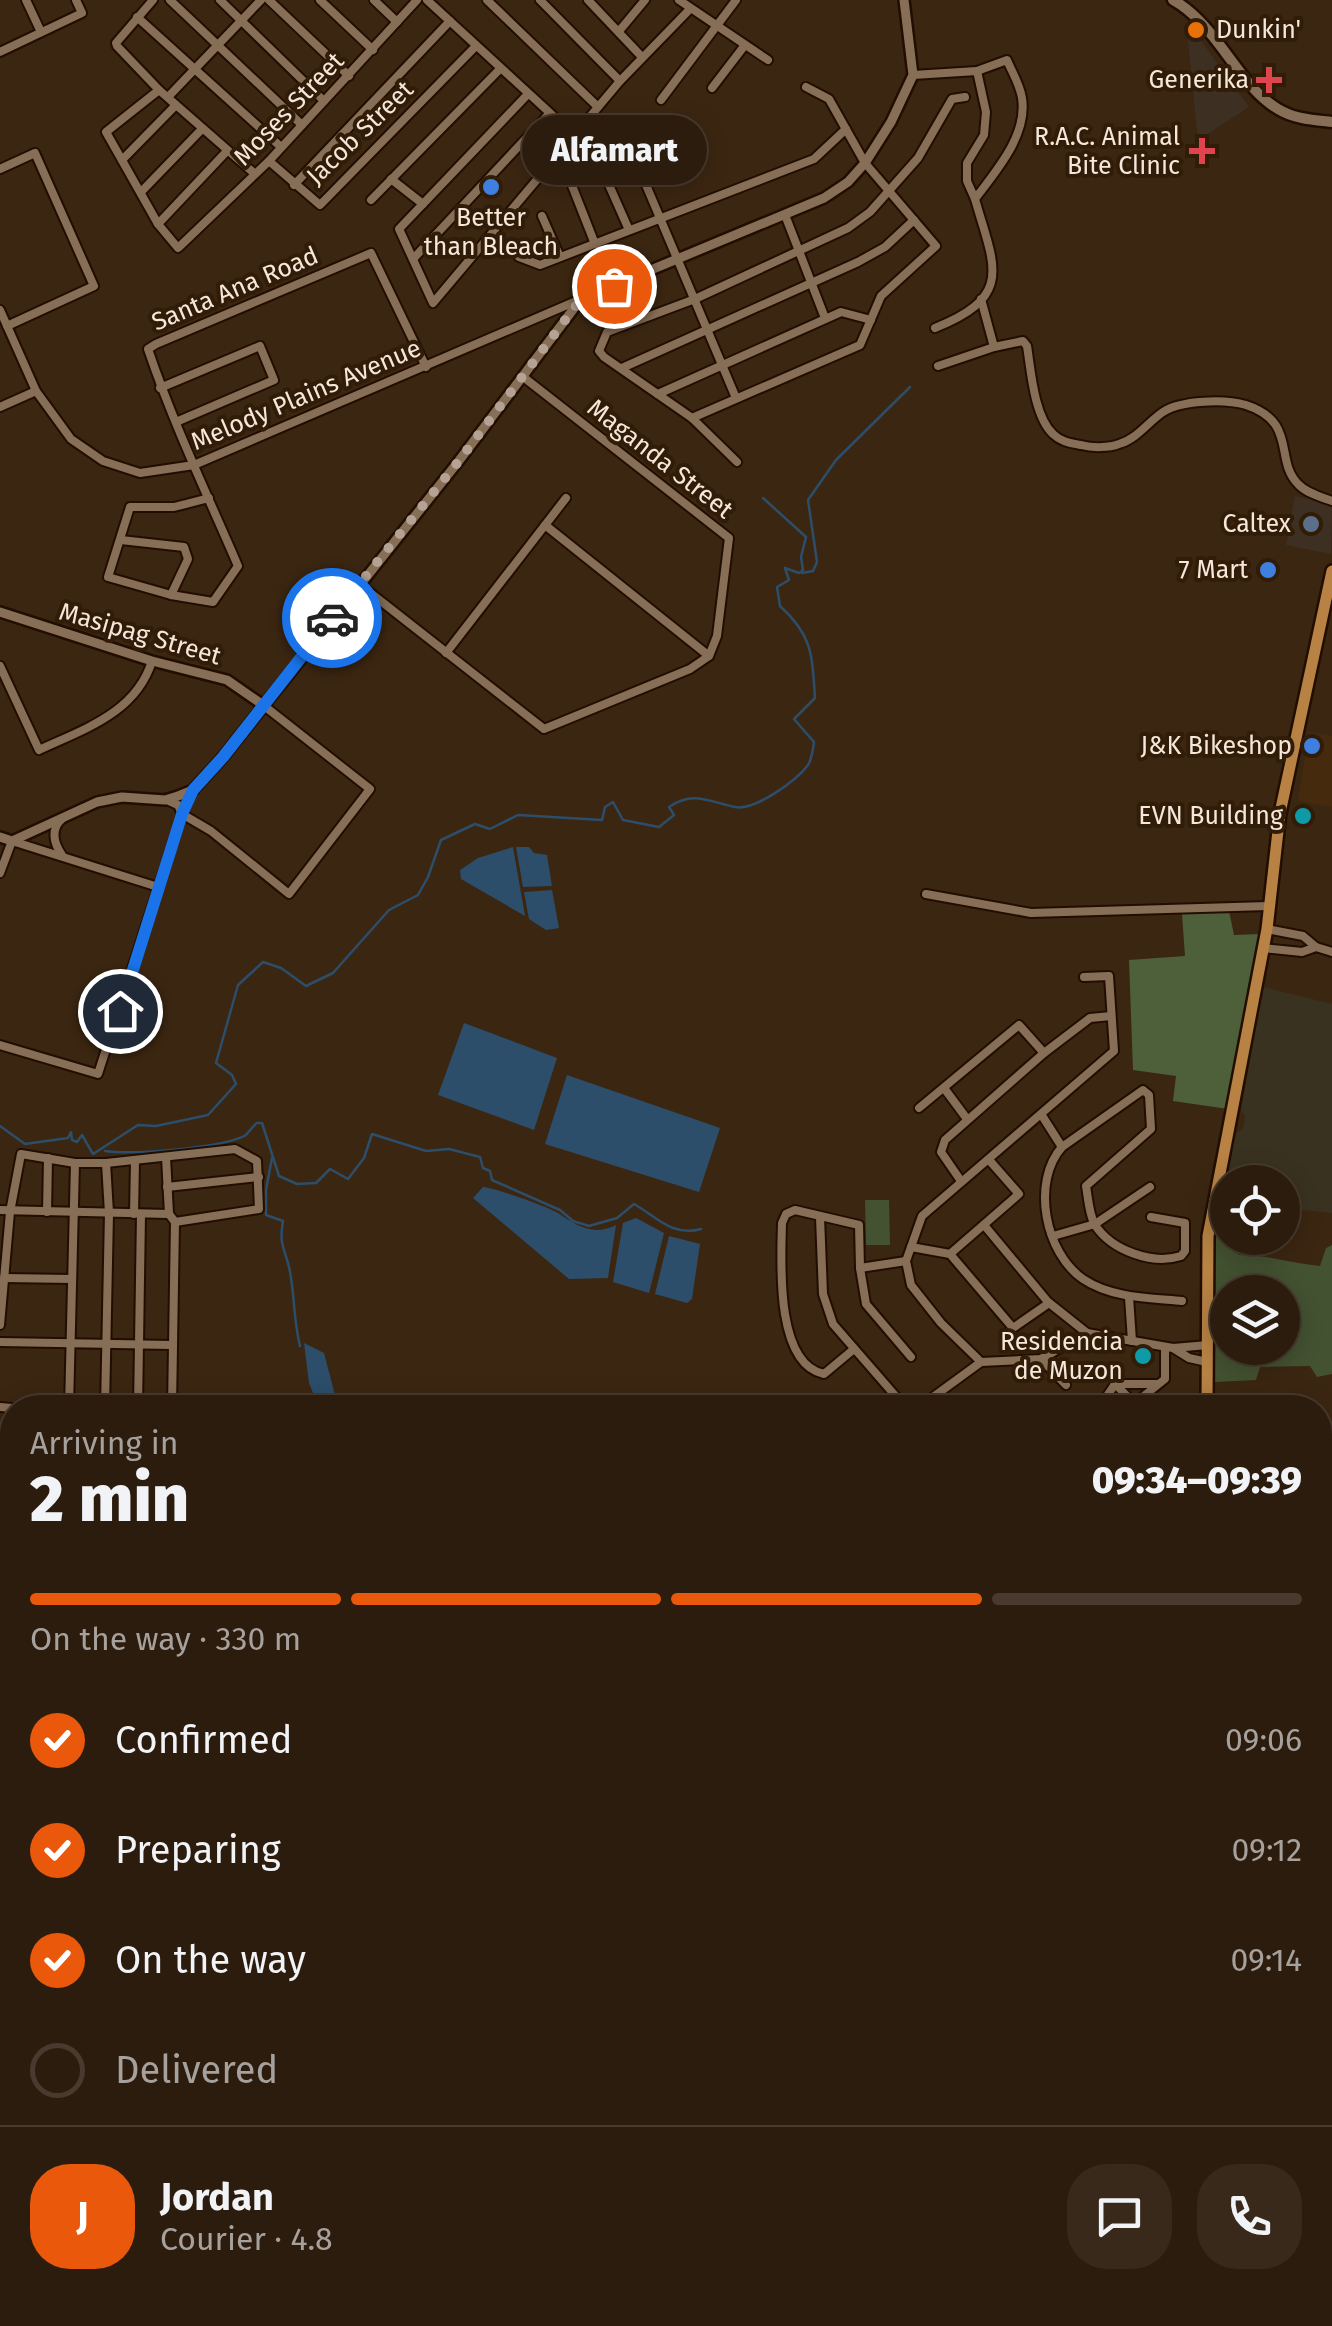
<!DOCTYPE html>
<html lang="en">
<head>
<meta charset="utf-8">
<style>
  body { margin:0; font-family:"Fira Sans",sans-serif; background:#38291b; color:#f1f3f6; height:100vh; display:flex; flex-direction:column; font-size:38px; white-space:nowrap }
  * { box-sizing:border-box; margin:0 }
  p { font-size:32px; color:#a6a19d }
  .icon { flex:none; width:55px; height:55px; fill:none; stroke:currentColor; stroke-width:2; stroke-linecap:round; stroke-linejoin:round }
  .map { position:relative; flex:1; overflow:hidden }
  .side { position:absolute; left:0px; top:1395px; width:1332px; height:932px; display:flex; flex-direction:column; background:#2c1c0d; border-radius:40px 40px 0 0; box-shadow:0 5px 25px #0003,0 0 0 2px #483a2e }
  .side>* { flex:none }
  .fabs { position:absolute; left:1210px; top:1165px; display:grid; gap:20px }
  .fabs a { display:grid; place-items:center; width:90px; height:90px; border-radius:50%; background:#2c1c0d; box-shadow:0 5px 25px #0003,0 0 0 2px #483a2e; font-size:50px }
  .pin { position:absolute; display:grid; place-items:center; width:85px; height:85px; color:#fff; margin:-42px; border:5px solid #fff; border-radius:50%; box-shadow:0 2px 10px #0007 }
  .courier { position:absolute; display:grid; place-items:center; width:100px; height:100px; margin:-50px; border:8px solid #1a73e8; border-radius:50%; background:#fff; color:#222; box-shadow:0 2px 12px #0007 }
  .bubble { position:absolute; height:70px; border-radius:35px; background:#2c1c0d; box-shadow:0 5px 25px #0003,0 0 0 2px #483a2e; font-size:32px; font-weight:800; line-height:70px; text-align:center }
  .summary em { font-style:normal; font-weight:800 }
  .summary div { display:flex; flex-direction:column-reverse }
  .summary { display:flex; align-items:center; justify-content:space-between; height:170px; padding:0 30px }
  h1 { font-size:65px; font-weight:800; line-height:75px }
  .bar { display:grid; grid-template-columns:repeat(4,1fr); gap:15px 10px; align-content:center; height:120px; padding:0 30px }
  .bar i { height:12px; border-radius:8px; background:#483a2e }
  .bar .on { background:#ea580c }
  .bar p { grid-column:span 4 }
  .line { display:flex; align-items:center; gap:25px; padding:0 30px; border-top:2px solid #483a2e }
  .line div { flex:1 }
  .round { display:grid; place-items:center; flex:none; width:105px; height:105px; border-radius:40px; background:#38291b }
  ol { padding:0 30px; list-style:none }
  li { display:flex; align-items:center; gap:30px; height:110px }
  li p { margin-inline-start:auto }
  li .icon { padding:10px; border-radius:50%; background:#ea580c; color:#fff; stroke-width:4 }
  li:last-child { color:#a6a19d }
  li i { width:55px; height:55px; border:5px solid #483a2e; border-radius:50% }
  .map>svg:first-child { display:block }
  .commercial { fill:#3d3022 }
  .industrial { fill:#3a3221 }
  .built { fill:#452a0e }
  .green { fill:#435231; fill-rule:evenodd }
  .forest { fill:#4e6039 }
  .water { fill:#2c4e6b }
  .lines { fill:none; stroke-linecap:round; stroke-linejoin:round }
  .stream { stroke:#2c4e6b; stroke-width:2.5 }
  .minor-casing { stroke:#220e00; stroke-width:12 }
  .tertiary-casing { stroke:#220e00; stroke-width:14 }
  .secondary-casing { stroke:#220e00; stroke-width:15 }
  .primary-casing { stroke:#220e00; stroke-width:16 }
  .minor { stroke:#876e57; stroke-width:8 }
  .tertiary { stroke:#876e57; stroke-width:9 }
  .secondary { stroke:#876e57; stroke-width:10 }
  .primary { stroke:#b78244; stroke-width:11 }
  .done { stroke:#b4a394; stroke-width:10; stroke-dasharray:0 18 }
  .route { stroke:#1a73e8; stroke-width:12 }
  .food-dot { fill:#e8710a; stroke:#311c07; stroke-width:4 }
  .health-dot { fill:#e0444e; stroke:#311c07; stroke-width:4 }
  .shop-dot { fill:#3f7fe0; stroke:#311c07; stroke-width:4 }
  .service-dot { fill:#5c6f8a; stroke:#311c07; stroke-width:4 }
  .culture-dot { fill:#0f9aa8; stroke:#311c07; stroke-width:4 }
  .labels { text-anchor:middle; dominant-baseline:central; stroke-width:8; stroke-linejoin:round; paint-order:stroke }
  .poi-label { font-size:25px; fill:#f5e7da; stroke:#311c07; text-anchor:end }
  .street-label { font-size:25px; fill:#f5e7da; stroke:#311c07 }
</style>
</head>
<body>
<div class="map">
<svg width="1332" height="2326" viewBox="0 0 1332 2326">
  <rect width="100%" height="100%" fill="#3b2611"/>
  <!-- commercial -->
  <g class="commercial">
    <path d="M1186 20 1249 107 1198 140Z"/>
    <path d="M1295 496 1332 504 1331 554 1286 545Z"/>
  </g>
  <!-- industrial -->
  <path class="industrial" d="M1263 987 1332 1004V1213L1283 1208 1282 1182H1228L1227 1203 1220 1202 1236 1133 1243 1129 1245 1116 1241 1110Z"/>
  <!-- built -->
  <path class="built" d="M1309 732 1332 736V807L1298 801Z"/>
  <!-- green -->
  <g class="green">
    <path d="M865 1200H889L890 1245H866Z"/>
    <path d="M1215 1237H1226L1239 1255C1268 1255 1291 1263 1320 1266L1326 1248 1332 1245V1374L1317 1377 1310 1366 1260 1367 1256 1380 1215 1382ZM1282 1292V1348H1228V1292Z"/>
  </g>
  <!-- forest -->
  <g class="forest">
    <path d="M1229 911 1234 935 1260 934 1228 1109 1173 1101 1176 1076 1133 1070 1129 960 1185 956 1182 914Z"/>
    <path d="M1332 1559V1804L1320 1801V1567Z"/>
    <path d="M1332 1847V1994L1320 1968V1868Z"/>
  </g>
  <!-- water -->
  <g class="water">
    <path d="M513 847 525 916 461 879 460 870 478 858Z"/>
    <path d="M516 847H529L534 853 547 855 552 886 523 887Z"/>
    <path d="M552 890 559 928 546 930 529 919 524 892Z"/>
    <path d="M464 1023 557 1058 534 1130 438 1095Z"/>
    <path d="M567 1075 720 1128 699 1192 545 1144Z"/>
    <path d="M483 1187C496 1188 546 1206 558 1213 576 1225 593 1237 616 1225L608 1278 569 1279 473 1198Z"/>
    <path d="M636 1218 664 1233 649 1293 613 1282 623 1223Z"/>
    <path d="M669 1236 700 1244 692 1299 687 1303 655 1294Z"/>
    <path d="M304 1343 324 1353 335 1395 317 1403 309 1383Z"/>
  </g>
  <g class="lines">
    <!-- stream -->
    <g class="stream">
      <path d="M802 573 813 571 817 562 808 500 836 460 910 387"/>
      <path d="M0 1126 25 1144 68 1138 71 1132 72 1140 77 1142 82 1135 93 1154 138 1125 156 1126 208 1115 236 1084 232 1075 216 1063 238 985 263 962 281 968 306 986 333 973 389 910 418 895 428 877 441 840 475 824 490 829 518 815 602 820 605 807 613 802 623 820 659 827 674 815 669 807C693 790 710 802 735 807 755 811 797 780 808 765 812 759 813 749 814 742L794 719 815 698C812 655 813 636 780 606L777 587 789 580 785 568 799 573 803 570 801 557 806 537 763 498"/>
      <path d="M105 1151C131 1155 224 1148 246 1135 247 1134 256 1123 257 1123H262L279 1176 297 1184 316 1183 330 1169 348 1179 364 1158 372 1134 426 1151 449 1149 480 1157 483 1168 490 1171 492 1180 560 1210 573 1221 589 1226 617 1218 634 1204C657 1217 672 1237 701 1229"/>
      <path d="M272 1158 266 1190V1215L283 1221C279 1244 284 1247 289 1267 295 1293 293 1319 300 1346"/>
    </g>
    <defs>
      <g id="minor">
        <path d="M26 0 41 32"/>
        <path d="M153 0 116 43 117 46 159 90 255 174"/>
        <path d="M170 0 302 125"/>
        <path d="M220 0 324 101"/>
        <path d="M269 0 349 76"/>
        <path d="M320 0 373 50"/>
        <path d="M374 0 397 22"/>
        <path d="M427 0 575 136"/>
        <path d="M487 0 598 107"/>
        <path d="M540 0 620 81"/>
        <path d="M588 0 642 57"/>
        <path d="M679 0 768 60"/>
        <path d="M137 17 281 147"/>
        <path d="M620 30 645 0"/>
        <path d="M0 52 82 13 76 0"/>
        <path d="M913 75 977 71 1007 60C1012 72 1020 85 1022 98 1028 135 996 171 975 199 994 266 1015 296 935 328"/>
        <path d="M712 88 745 45"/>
        <path d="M159 90 106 132 158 224 178 248 269 161 417 0"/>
        <path d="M528 94 399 229 433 303 620 81 690 9"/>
        <path d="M168 97 261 0"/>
        <path d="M661 100 736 0"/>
        <path d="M622 128 736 398"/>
        <path d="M594 151 629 230"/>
        <path d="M122 160 176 105"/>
        <path d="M269 161 320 205 476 46"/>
        <path d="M0 169 35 153 94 286 7 326"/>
        <path d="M391 179 423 204"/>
        <path d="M571 183 595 244"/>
        <path d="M294 185 450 21"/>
        <path d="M141 192 202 129"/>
        <path d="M975 199 967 181V163L984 135 986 112 977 71"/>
        <path d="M371 200 500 69"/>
        <path d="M785 215 825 318"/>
        <path d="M542 216 560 257"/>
        <path d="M158 224 227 151"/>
        <path d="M519 257 540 265 814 159 846 129"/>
        <path d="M413 259 549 114"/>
        <path d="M981 299 994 347 1023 341 1027 346C1031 371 1034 416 1053 434 1061 442 1071 443 1081 445 1092 448 1109 448 1119 444 1137 439 1148 422 1163 412 1181 400 1225 399 1246 405 1298 422 1274 460 1298 484 1306 493 1321 497 1332 501"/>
        <path d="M0 310 36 391 71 439 103 461 140 473 194 465 581 299"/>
        <path d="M938 366 994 347"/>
        <path d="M622 368 858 262 885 247 914 220"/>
        <path d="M160 388 260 346 274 380 176 422"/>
        <path d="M658 394 841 312 871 320"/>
        <path d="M0 407 36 391"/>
        <path d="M692 418 860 345 881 296 936 246 865 163 829 99 806 87"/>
        <path d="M737 462 692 418 604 357 599 351 607 332 695 299 848 228 870 212 918 158 952 99 965 97"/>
        <path d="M209 498 174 507H130L108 577 171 595 213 602 238 566C207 494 173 423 148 349L156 344 371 253 426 367"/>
        <path d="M545 525 709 656"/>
        <path d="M121 540 184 547 188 559 171 595"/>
        <path d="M359 584 544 729 690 669 709 656 717 636 729 538 522 376"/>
        <path d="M446 653 566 498"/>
        <path d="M0 666 39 750C84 729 136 713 152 661"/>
        <path d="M167 800 178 805 182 814 211 831 289 894 370 789 263 705"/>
        <path d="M62 819C50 829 54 844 62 855"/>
        <path d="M0 873 12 841 158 887"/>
        <path d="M926 894 1031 913 1268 906"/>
        <path d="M1267 929 1303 936 1316 947 1332 952"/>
        <path d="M1263 948 1302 952 1316 947"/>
        <path d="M0 1045 98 1074 182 814 193 790"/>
        <path d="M944 1088 967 1119"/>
        <path d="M919 1108 1019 1025 1044 1053"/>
        <path d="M1041 1114 1062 1147"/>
        <path d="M166 1157 169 1214 175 1222 172 1408"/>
        <path d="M961 1181 941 1152 945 1140 1044 1053 1090 1018 1111 1016"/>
        <path d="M167 1187 259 1177"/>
        <path d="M0 1210 169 1214"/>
        <path d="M47 1212 48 1158"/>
        <path d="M134 1214 135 1161"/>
        <path d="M820 1217 823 1294 833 1324 906 1408"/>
        <path d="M1151 1217 1185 1223V1251L1181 1256C1153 1265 1112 1251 1095 1225 1089 1215 1088 1197 1086 1186L1151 1129 1149 1095 1143 1090 1062 1147C1031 1182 1045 1253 1083 1279 1111 1298 1150 1298 1182 1301"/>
        <path d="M984 1225 1048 1302 1087 1333"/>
        <path d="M1053 1236 1095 1224 1150 1187"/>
        <path d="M911 1247 950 1254 1019 1194 990 1161"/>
        <path d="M950 1254 1013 1328 1049 1303"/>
        <path d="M860 1268 906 1261"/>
        <path d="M4 1278 72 1279"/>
        <path d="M1129 1297 1132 1341"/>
        <path d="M0 1325 10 1212 21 1154 75 1163H106L235 1149 257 1161 259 1209 175 1222"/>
        <path d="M0 1342 172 1345"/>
        <path d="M1173 1348 1189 1358 1207 1362"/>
        <path d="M854 1349 824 1374C775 1364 781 1262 782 1223L786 1214 795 1210 859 1225 860 1268 866 1304 911 1357"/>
        <path d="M1041 1359 1066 1385"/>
        <path d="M981 1362 941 1323 911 1285 906 1261 922 1216 1114 1051 1109 976 1084 977"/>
        <path d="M1115 1384 1139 1408"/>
        <path d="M1135 1403 1165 1379V1347"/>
        <path d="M0 1407 12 1408"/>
        <path d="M69 1408 75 1163"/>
        <path d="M105 1408 109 1213 106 1163"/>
        <path d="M138 1408 141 1214"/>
        <path d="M918 1408 981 1362 1041 1359 1087 1333 1173 1348 1208 1345"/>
        <path d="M1099 1408 1115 1384H1157"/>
        <path d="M0 1474 12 1473"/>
        <path d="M0 1698 12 1684"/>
        <path d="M0 1797 12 1814"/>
        <path d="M0 1985 12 1982"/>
        <path d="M0 2034 12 2032"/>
        <path d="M0 2084 12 2082"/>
        <path d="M0 2126 12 2123"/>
        <path d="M0 2168 12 2165"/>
        <path d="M0 2217 12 2214"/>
        <path d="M0 2264 12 2262"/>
        <path d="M1320 2283 1332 2277"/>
        <path d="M0 2304 12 2302"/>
        <path d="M465 2315 468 2326"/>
        <path d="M662 2315 663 2326"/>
        <path d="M1248 2315 1250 2326"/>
        <path d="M1129 2317 1137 2315"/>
        <path d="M106 2326 107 2315"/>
        <path d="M166 2326 167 2315"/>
        <path d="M234 2326 239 2315"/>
        <path d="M509 2326 570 2315"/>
      </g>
      <g id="tertiary">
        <path d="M0 612 152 661 227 680 263 705"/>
        <path d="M0 837 12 841 97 802 122 797 165 800 178 796 193 790 223 757 458 462 581 299 824 198 848 182 865 163 891 122 913 75 904 0"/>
        <path d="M0 1955 12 1944"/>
        <path d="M1320 2018 1332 2015"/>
      </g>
      <path id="secondary" d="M1173 0C1218 25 1238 86 1278 109 1294 119 1314 120 1332 122"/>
      <g id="primary">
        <path d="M1207 1408 1208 1236 1267 929 1280 813 1332 571"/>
        <path d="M1320 2109 1332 2164"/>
      </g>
    </defs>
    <!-- minor casing -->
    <use href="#minor" class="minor-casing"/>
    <!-- tertiary casing -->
    <use href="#tertiary" class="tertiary-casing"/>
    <!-- secondary casing -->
    <use href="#secondary" class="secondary-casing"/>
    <!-- primary casing -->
    <use href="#primary" class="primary-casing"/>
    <!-- minor -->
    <use href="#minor" class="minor"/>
    <!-- tertiary -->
    <use href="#tertiary" class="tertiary"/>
    <!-- secondary -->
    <use href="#secondary" class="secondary"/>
    <!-- primary -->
    <use href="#primary" class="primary"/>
  </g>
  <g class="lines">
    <!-- done -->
    <path class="done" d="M332 618 458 462 581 299 614 286"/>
    <!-- route -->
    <path class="route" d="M120 1011 182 814 193 790 223 757 332 618"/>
  </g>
  <!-- markers -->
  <circle class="food-dot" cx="1196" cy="30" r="10"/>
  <g class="health-dot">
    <path d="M1264 65h10v10h10v10h-10v10h-10v-10h-10v-10h10z"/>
    <path d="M1197 136h10v10h10v10h-10v10h-10v-10h-10v-10h10z"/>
  </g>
  <g class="shop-dot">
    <circle cx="491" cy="187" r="10"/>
    <circle cx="1268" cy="570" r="10"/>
    <circle cx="1312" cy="746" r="10"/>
  </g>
  <circle class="service-dot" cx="1311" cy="524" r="10"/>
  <g class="culture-dot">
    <circle cx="1303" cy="816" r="10"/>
    <circle cx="1143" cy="1356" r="10"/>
  </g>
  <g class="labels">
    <!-- poi labels -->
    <g class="poi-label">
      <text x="1216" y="30" text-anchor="start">Dunkin'</text>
      <text x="1249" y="80">Generika</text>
      <text x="1180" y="137">R.A.C. Animal<tspan x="1180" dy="29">Bite Clinic</tspan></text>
      <text x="491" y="218" text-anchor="middle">Better<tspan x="491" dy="29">than Bleach</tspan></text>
      <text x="1291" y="524">Caltex</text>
      <text x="1248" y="570">7 Mart</text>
      <text x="1292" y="746">J&amp;K Bikeshop</text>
      <text x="1283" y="816">EVN Building</text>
      <text x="1123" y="1342">Residencia<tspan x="1123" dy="29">de Muzon</tspan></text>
    </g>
    <!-- street labels -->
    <g class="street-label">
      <text transform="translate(289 109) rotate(-46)">Moses Street</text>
      <text transform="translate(360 133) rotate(-44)">Jacob Street</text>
      <text transform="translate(235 289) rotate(-23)">Santa Ana Road</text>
      <text transform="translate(306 395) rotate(-23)">Melody Plains Avenue</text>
      <text transform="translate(660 459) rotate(38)">Maganda Street</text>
      <text transform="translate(140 634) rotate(16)">Masipag Street</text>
    </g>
  </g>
</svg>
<div class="fabs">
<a><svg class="icon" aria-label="locate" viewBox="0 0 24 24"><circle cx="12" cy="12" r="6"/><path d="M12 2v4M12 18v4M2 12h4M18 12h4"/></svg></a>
<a><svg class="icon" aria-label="layers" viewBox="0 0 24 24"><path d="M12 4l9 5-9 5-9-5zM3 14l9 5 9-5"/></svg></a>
</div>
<div class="pin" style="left:614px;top:286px;background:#ea580c"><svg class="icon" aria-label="bag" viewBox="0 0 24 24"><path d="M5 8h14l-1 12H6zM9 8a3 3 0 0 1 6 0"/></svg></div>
<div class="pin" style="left:120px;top:1011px;background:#1f2937"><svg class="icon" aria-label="home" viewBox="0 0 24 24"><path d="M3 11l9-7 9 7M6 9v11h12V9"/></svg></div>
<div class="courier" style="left:332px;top:618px"><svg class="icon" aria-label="car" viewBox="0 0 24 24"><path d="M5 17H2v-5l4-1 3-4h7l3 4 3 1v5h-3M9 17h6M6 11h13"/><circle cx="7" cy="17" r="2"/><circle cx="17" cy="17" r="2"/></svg></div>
<div class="bubble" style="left:522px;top:115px;width:185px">Alfamart</div>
<section class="side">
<div class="summary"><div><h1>2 min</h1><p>Arriving in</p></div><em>09:34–09:39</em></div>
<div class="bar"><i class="on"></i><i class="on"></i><i class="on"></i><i></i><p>On the way · 330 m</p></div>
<ol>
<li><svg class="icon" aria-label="check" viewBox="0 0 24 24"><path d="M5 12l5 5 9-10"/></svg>Confirmed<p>09:06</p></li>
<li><svg class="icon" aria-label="check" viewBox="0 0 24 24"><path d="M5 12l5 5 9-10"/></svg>Preparing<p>09:12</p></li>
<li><svg class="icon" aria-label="check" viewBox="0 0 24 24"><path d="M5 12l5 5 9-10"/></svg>On the way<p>09:14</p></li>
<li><i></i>Delivered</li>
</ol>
<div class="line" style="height:180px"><b class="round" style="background:#ea580c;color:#fff">J</b><div><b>Jordan</b><p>Courier · 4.8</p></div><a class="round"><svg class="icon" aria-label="chat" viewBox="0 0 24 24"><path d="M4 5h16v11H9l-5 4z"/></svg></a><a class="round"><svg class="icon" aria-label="phone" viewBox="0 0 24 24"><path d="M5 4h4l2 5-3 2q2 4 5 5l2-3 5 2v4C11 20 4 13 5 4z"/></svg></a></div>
</section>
</div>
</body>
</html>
